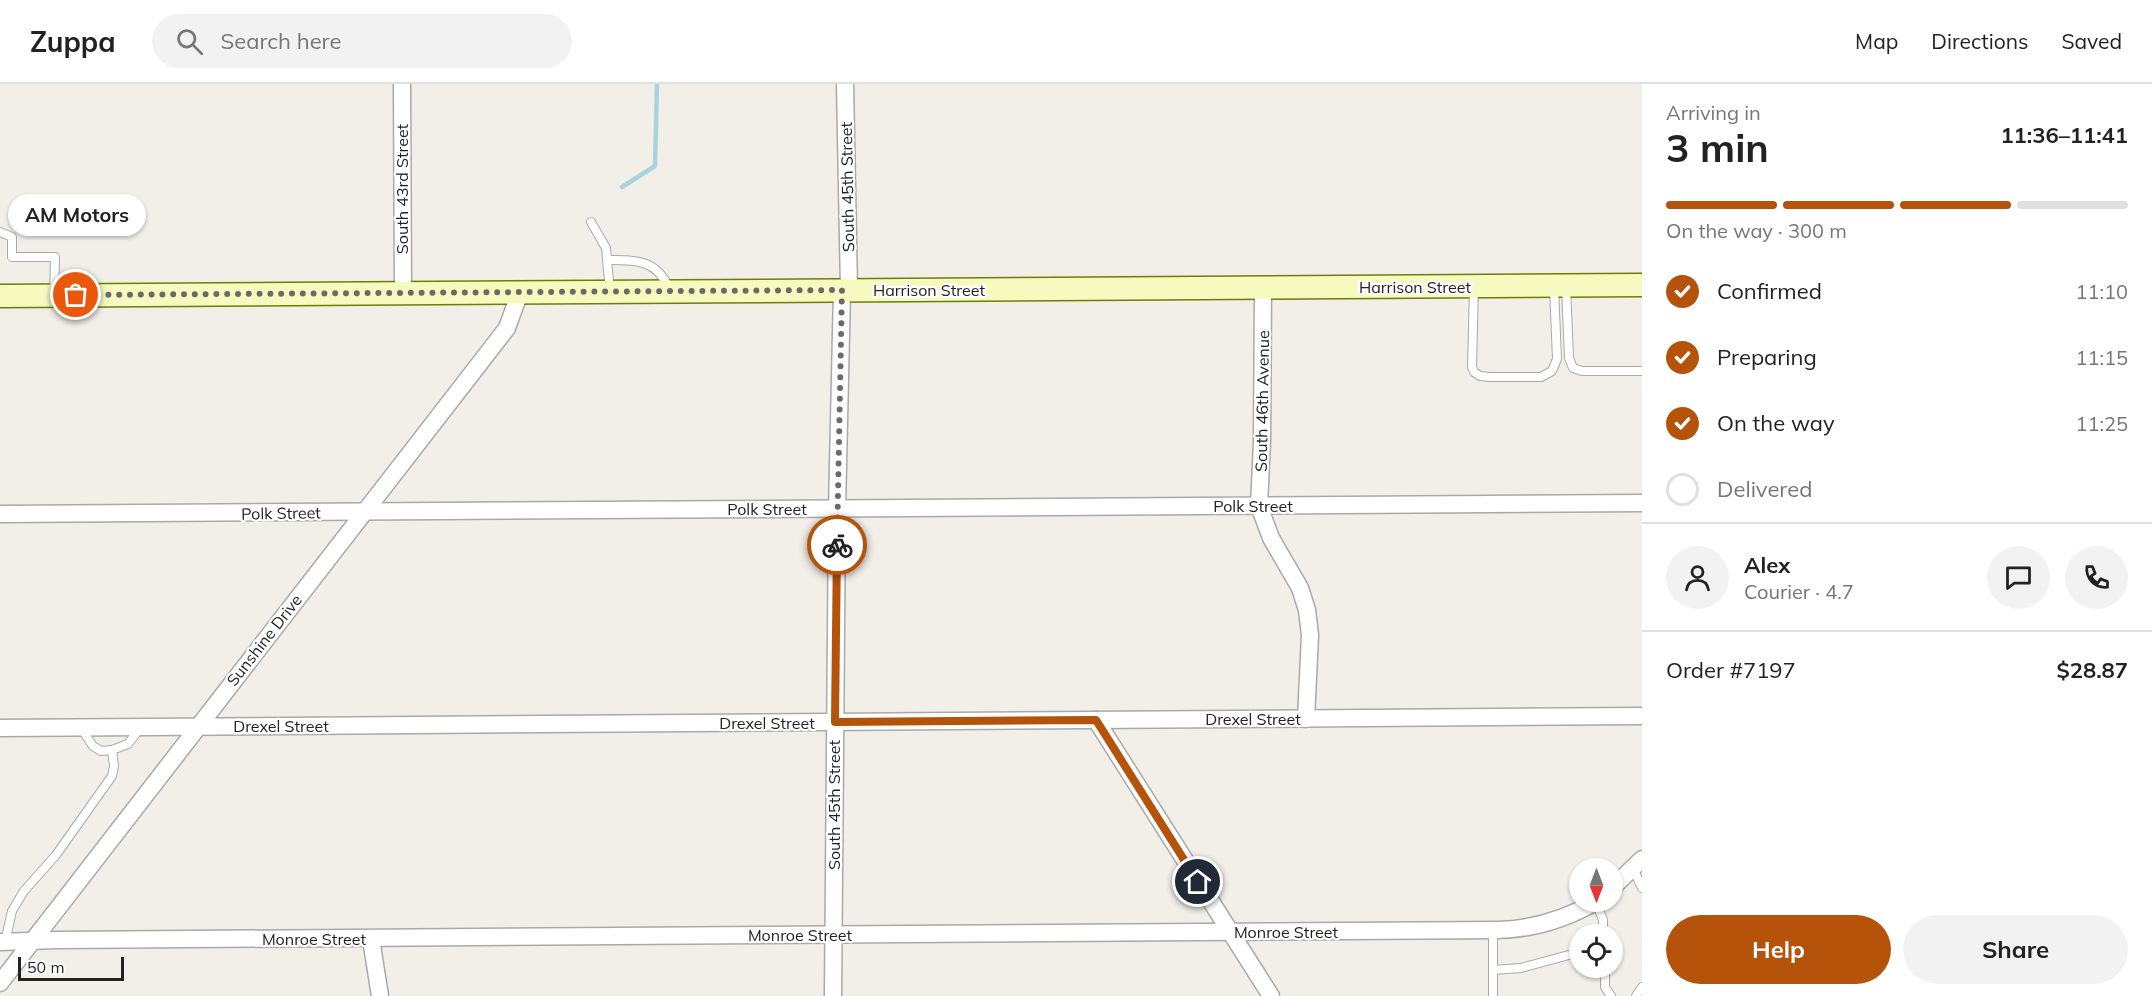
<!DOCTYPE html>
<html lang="en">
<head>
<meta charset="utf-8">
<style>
  body { margin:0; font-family:Mulish,sans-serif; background:#f2f2f2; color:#222; height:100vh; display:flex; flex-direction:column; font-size:22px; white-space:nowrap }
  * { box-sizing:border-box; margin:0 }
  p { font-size:20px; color:#767676 }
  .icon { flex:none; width:33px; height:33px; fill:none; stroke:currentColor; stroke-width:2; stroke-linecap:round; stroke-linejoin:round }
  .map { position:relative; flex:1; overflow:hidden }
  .sheet { display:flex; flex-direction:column; background:#fff; width:510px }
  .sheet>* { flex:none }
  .needle { width:39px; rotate:180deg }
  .tools { position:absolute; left:1569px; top:774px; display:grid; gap:12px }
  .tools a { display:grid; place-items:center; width:54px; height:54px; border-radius:50%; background:#fff; box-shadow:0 2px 4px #0004; font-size:30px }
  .scale { position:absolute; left:18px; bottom:15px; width:106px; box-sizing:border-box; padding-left:6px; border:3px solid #222; border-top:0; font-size:16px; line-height:21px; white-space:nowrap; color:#222; -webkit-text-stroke:4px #fff; paint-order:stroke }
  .pin { position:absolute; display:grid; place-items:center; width:51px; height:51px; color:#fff; margin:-26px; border:3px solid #fff; border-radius:50%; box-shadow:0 2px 6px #0007 }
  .courier { position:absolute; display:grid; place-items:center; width:60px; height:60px; margin:-30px; border:4px solid #b45309; border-radius:50%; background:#fff; color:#222; box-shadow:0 2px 8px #0007 }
  .bubble { position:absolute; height:42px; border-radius:21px; background:#fff; box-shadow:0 2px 4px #0004; font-size:20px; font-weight:700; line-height:42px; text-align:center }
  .head em { font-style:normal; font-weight:700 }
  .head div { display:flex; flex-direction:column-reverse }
  .head { display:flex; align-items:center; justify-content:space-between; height:102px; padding:0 24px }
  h1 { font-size:39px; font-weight:700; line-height:45px }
  .bar { display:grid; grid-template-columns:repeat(4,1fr); gap:9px 6px; align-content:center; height:72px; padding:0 24px }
  .bar i { height:8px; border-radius:4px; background:#e0e0e0 }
  .bar .selected { background:#b45309 }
  .bar p { grid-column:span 4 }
  .line { display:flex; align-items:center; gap:15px; padding:0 24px; border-top:2px solid #e0e0e0 }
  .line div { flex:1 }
  .round { display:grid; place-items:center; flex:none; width:63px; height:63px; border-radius:32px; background:#f2f2f2 }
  ol { padding:0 24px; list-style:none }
  li { display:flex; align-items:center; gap:18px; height:66px }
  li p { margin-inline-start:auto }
  li .icon { padding:6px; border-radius:50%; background:#b45309; color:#fff; stroke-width:4 }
  li:last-child { color:#767676 }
  li i { width:33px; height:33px; border:3px solid #e0e0e0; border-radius:50% }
  .action { display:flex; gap:12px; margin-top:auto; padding:12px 24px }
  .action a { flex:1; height:69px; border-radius:36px; background:#b45309; color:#fff; font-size:24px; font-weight:700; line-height:69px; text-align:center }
  .action a+a { background:#f2f2f2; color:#222 }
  header { display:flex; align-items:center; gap:36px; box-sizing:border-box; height:84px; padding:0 30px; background:#fff; border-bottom:2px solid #e0e0e0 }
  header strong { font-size:28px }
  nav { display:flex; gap:33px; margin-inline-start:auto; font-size:21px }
  .search { width:420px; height:54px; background:#f2f2f2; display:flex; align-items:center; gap:15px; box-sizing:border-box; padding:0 21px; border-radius:33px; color:#767676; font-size:22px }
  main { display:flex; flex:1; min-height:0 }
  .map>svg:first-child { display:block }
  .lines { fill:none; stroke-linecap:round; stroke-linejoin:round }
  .stream { stroke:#aad3df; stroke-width:4.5 }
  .service-casing { stroke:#a9a9a9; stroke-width:10 }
  .minor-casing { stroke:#a9a9a9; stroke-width:19 }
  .secondary-casing { stroke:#707d05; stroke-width:25 }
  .service { stroke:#fff; stroke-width:8 }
  .minor { stroke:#fff; stroke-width:16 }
  .secondary { stroke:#f7fabf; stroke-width:22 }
  .done { stroke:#6b6a68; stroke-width:6; stroke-dasharray:0 10.8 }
  .route { stroke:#b45309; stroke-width:8 }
  .labels { text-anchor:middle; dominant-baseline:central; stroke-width:4.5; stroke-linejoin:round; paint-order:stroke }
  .street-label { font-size:16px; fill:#222; stroke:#fff }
</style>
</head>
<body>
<header>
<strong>Zuppa</strong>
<div class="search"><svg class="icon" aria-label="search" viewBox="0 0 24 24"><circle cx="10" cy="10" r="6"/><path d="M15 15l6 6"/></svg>Search here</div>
<nav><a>Map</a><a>Directions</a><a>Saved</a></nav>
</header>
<main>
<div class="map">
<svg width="1642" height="912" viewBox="0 0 1642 912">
  <rect width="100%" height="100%" fill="#f2efe9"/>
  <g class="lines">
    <!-- stream -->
    <path class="stream" d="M622 103 655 82 657 0"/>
    <defs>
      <g id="service">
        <path d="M591 138 606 164 610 208"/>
        <path d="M0 148 12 153V173H55L54 211"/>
        <path d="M608 176C635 176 656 175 669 204"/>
        <path d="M1566 202 1569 274 1573 284 1582 287H1642"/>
        <path d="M1474 203 1472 283 1474 288 1480 292 1490 293H1541L1552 287 1557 275 1554 203"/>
        <path d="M81 644 93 662 101 667 112 666 128 660 140 644"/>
        <path d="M1633 784 1642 804"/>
        <path d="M1596 818 1603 836V850"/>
        <path d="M1493 846V912"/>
        <path d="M5 858 12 827 24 807 56 771 112 692 114 682 112 666"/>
        <path d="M1605 884V903L1611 912"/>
        <path d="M1493 886 1521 884 1580 868"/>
        <path d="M1636 912 1642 903"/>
      </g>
      <g id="minor">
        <path d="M402 0 403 209"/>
        <path d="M845 0 849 206"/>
        <path d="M1263 204 1262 357 1259 422 1271 454 1300 504 1307 526 1310 551 1306 635"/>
        <path d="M0 430 1642 419"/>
        <path d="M1096 636 1271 912"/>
        <path d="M0 644 1642 632"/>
        <path d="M1612 804 1642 775"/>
        <path d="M371 855 380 912"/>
        <path d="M0 858 57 856 1498 846C1534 845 1564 836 1595 818"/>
        <path d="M0 899 507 244 520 208"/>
        <path d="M833 912 837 425 842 206"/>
      </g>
      <path id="secondary" d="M0 212 1642 201"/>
    </defs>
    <!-- service casing -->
    <use href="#service" class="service-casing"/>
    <!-- minor casing -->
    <use href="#minor" class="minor-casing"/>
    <!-- secondary casing -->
    <use href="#secondary" class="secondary-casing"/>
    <!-- service -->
    <use href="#service" class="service"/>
    <!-- minor -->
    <use href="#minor" class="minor"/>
    <!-- secondary -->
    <use href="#secondary" class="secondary"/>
  </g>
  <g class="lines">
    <!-- done -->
    <path class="done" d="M76 211 842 206 837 461"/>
    <!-- route -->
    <path class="route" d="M837 461 835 638 1096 636 1198 798"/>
  </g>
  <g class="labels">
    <!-- street labels -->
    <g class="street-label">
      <text transform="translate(847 103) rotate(-91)">South 45th Street</text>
      <text transform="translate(402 105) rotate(-90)">South 43rd Street</text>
      <text x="1415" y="203">Harrison Street</text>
      <text x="929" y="206">Harrison Street</text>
      <text transform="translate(1262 317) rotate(-89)">South 46th Avenue</text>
      <text x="1253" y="422">Polk Street</text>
      <text x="767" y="425">Polk Street</text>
      <text transform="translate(281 429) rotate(-1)">Polk Street</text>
      <text transform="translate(264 556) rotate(-52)">Sunshine Drive</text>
      <text x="1253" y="635">Drexel Street</text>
      <text x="767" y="639">Drexel Street</text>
      <text x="281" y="642">Drexel Street</text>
      <text transform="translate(834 721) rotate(-90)">South 45th Street</text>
      <text x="1286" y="848">Monroe Street</text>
      <text x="800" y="851">Monroe Street</text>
      <text x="314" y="855">Monroe Street</text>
    </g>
  </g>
</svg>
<div class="tools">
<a><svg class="needle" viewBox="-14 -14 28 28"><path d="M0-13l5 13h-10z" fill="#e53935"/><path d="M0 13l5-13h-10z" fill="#767676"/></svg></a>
<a><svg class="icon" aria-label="locate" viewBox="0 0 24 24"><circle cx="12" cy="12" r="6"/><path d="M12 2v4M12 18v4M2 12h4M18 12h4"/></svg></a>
</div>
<div class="scale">50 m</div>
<div class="pin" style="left:76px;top:211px;background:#ea580c"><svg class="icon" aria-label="bag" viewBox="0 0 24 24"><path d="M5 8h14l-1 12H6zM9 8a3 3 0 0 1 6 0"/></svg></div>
<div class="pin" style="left:1198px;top:798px;background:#1f2937"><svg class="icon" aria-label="home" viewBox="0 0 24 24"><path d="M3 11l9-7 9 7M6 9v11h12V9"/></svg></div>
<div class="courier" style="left:837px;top:461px"><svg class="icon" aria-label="bike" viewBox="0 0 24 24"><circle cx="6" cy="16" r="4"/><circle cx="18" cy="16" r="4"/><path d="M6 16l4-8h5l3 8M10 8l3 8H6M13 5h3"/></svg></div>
<div class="bubble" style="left:8px;top:110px;width:138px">AM Motors</div>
</div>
<section class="sheet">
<div class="head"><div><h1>3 min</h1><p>Arriving in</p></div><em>11:36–11:41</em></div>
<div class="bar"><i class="selected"></i><i class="selected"></i><i class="selected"></i><i></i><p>On the way · 300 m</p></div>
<ol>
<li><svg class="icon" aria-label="check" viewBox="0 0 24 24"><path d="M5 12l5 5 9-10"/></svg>Confirmed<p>11:10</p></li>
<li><svg class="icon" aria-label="check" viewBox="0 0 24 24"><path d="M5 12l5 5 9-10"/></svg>Preparing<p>11:15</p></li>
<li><svg class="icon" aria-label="check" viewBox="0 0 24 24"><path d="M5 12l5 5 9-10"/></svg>On the way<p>11:25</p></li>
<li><i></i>Delivered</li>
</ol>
<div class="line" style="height:108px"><a class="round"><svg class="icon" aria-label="person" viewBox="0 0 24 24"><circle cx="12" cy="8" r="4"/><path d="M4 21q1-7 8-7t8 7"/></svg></a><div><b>Alex</b><p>Courier · 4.7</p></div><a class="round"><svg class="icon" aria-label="chat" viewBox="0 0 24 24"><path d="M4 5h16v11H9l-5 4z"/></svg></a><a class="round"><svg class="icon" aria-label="phone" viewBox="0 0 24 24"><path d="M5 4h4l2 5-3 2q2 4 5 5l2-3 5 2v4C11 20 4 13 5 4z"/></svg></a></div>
<div class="line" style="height:78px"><div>Order #7197</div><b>$28.87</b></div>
<div class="action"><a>Help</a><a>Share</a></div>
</section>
</main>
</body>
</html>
